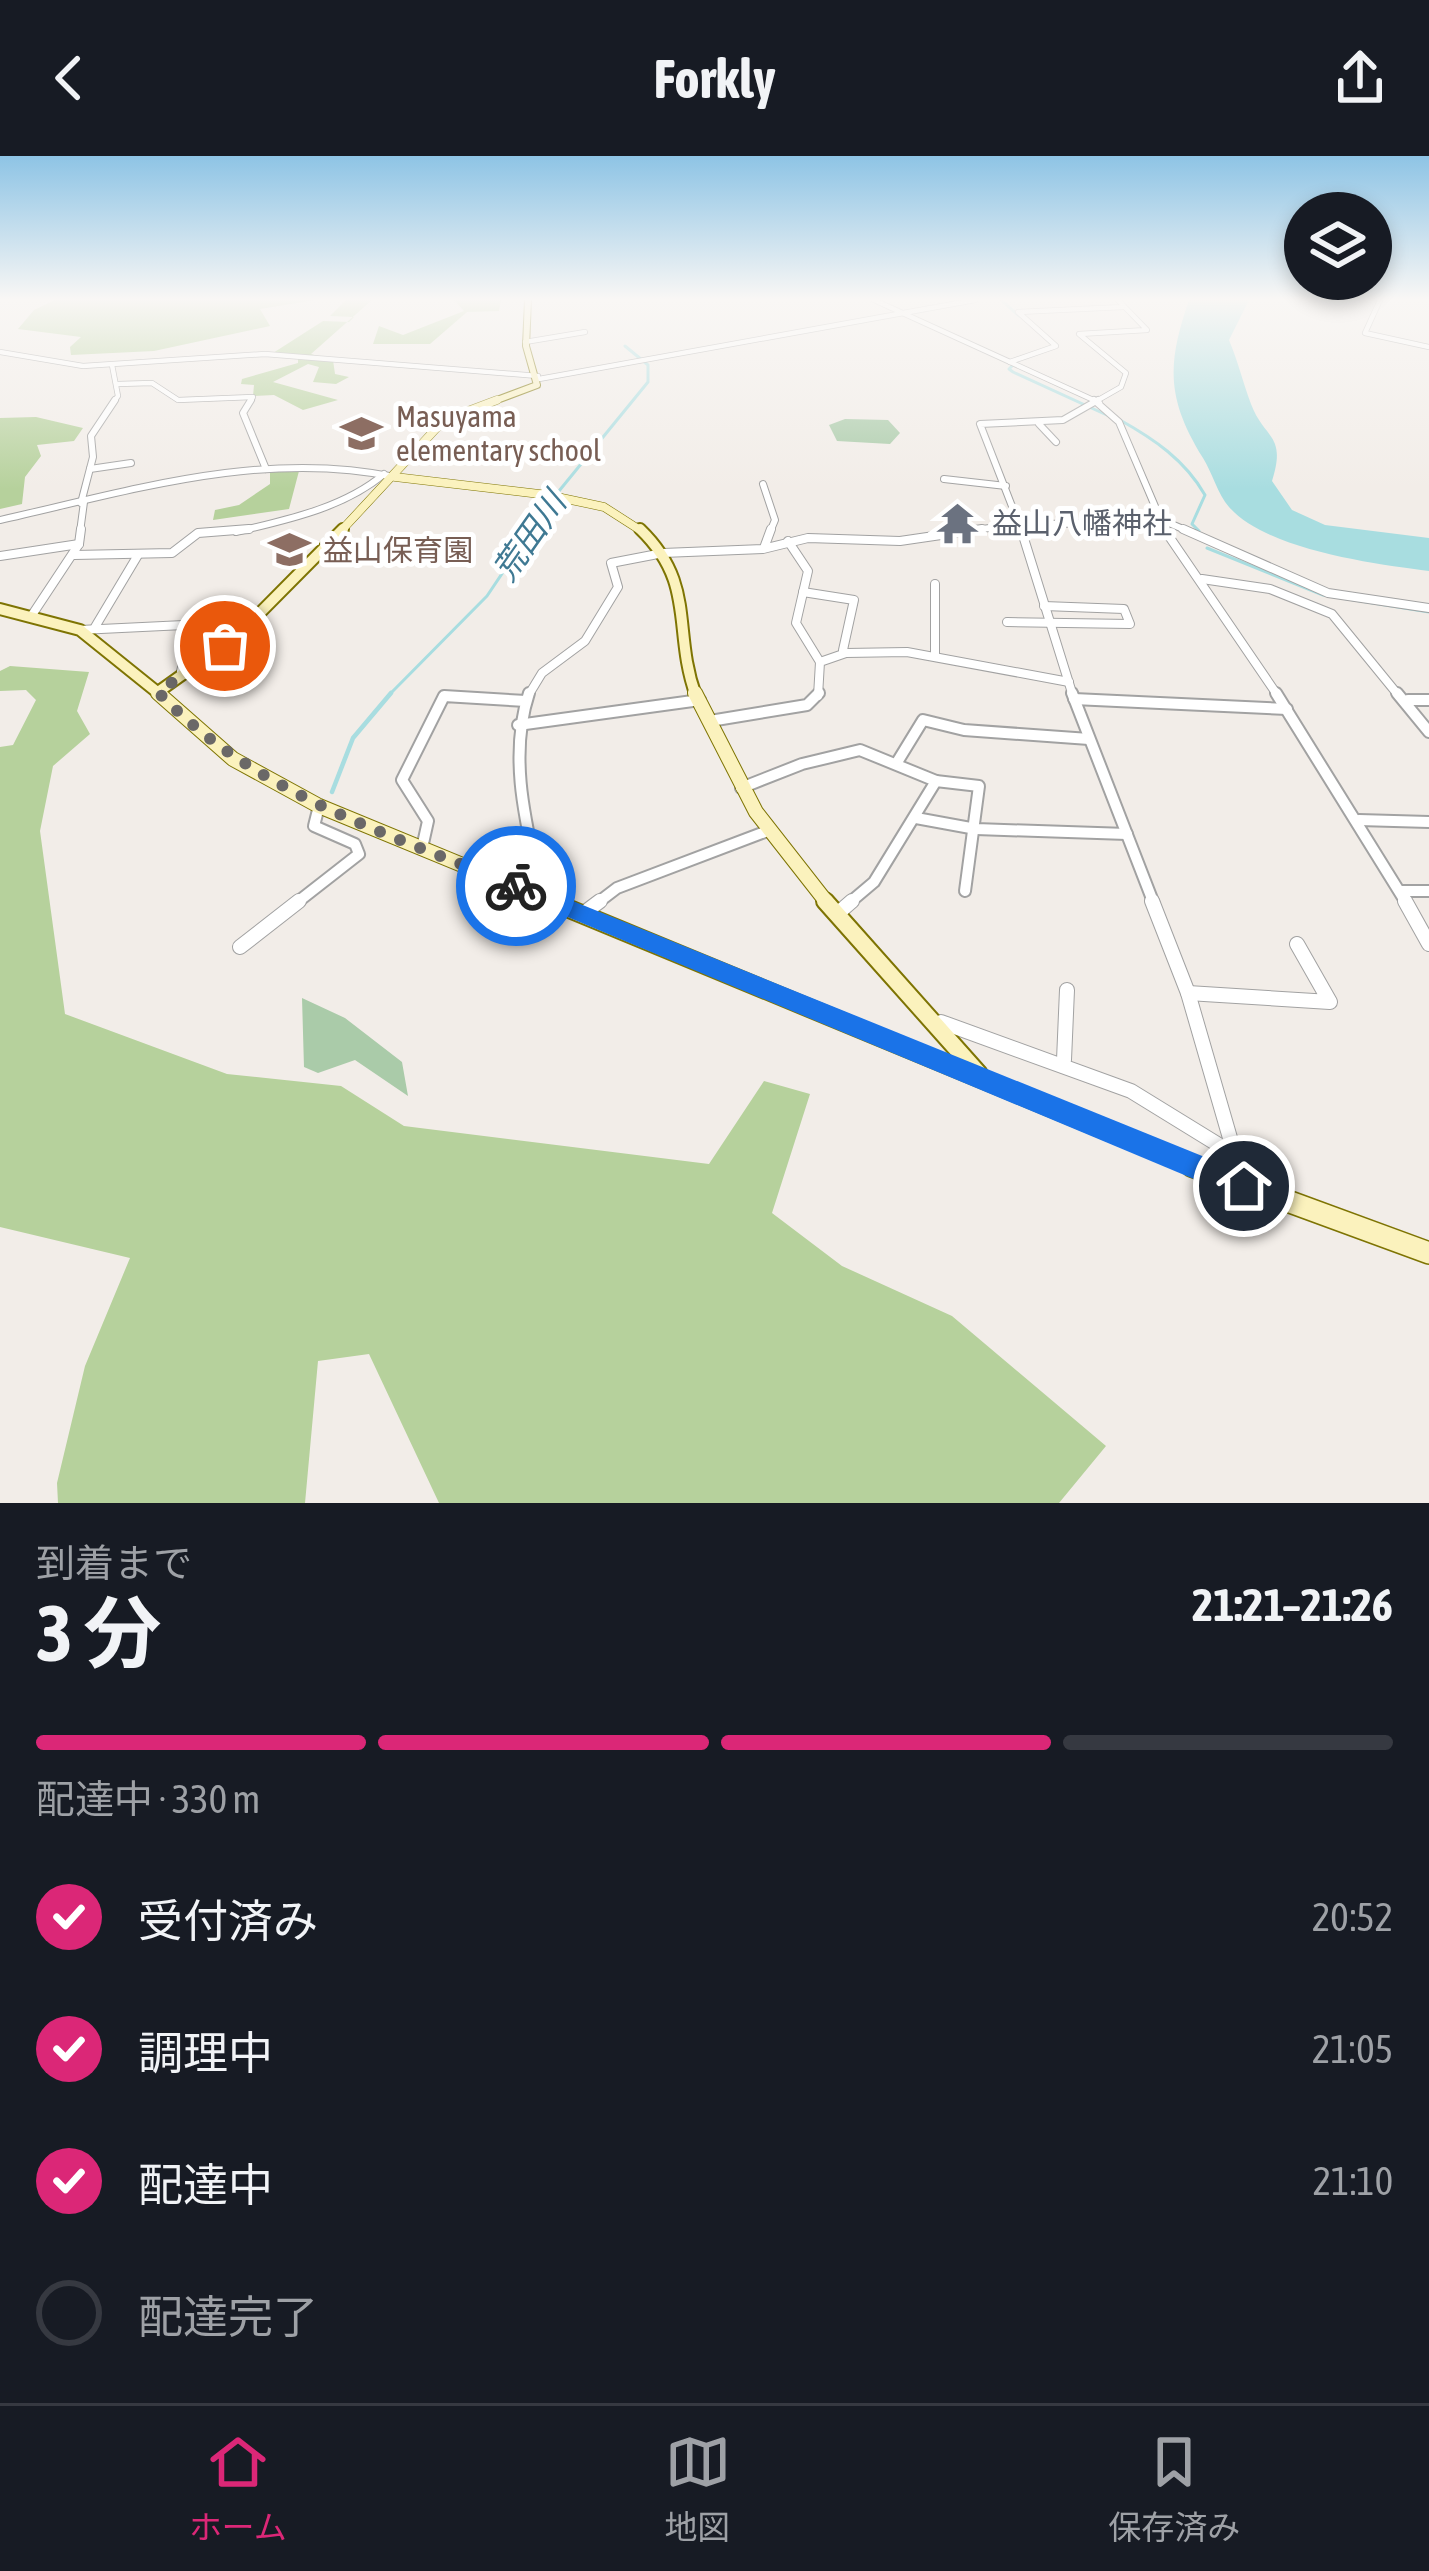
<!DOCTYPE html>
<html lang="ja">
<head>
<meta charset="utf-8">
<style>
  body { margin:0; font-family:"Asap Condensed","Noto Sans JP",sans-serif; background:#20242c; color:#f1f3f6; height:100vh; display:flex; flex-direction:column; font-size:45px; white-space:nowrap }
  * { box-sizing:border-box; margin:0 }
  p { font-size:39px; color:#9ea1a6 }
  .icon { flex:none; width:66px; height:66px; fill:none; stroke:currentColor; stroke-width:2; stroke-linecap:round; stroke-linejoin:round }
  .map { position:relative; height:1347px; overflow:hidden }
  .drawer { display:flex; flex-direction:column; background:#171b24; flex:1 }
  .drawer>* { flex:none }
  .tools { position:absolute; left:1284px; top:36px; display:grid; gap:24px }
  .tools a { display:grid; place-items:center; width:108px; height:108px; border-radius:50%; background:#171b24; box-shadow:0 6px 18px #0003; font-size:60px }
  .pin { position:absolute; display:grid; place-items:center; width:102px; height:102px; color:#fff; margin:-51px; border:6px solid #fff; border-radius:50%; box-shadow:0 3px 12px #0007 }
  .courier { position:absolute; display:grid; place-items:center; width:120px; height:120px; margin:-60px; border:9px solid #1a73e8; border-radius:50%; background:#fff; color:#222; box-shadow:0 3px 15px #0007 }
  .head em { font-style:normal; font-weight:700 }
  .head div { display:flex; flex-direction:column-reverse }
  .head { display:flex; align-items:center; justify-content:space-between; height:204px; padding:0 36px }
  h1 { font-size:78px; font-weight:700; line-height:90px }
  .bar { display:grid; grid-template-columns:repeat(4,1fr); gap:18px 12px; align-content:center; height:144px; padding:0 36px }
  .bar i { height:15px; border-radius:9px; background:#363941 }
  .bar .current { background:#db2777 }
  .bar p { grid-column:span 4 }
  ol { padding:0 36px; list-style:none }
  li { display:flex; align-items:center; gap:36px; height:132px }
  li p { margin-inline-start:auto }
  li .icon { padding:12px; border-radius:50%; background:#db2777; color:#fff; stroke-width:4 }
  li:last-child { color:#9ea1a6 }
  li i { width:66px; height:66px; border:6px solid #363941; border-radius:50% }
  header { display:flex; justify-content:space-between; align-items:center; height:156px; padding:0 36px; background:#171b24; font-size:54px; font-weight:700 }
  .tab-bar { display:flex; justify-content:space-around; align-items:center; height:168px; border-top:3px solid #363941; background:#171b24; font-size:33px; color:#9ea1a6 }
  .tab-bar a { display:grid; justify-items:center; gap:6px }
  .tab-bar .current { color:#db2777 }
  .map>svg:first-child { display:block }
  .forest { fill:#b6d19c }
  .cemetery { fill:#aacba9 }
  .water { fill:#a8dde0 }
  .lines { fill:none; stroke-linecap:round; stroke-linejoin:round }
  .stream-far1 { stroke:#a8dde0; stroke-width:3 }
  .stream { stroke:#a8dde0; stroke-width:4.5 }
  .street-far5-casing { stroke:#a2a2a2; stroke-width:6 }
  .street-far4-casing { stroke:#a2a2a2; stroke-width:8 }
  .street-far3-casing { stroke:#a2a2a2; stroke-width:10 }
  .street-far2-casing { stroke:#a2a2a2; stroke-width:14 }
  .street-far1-casing { stroke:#a2a2a2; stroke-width:16 }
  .street-casing { stroke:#a2a2a2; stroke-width:20 }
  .secondary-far5-casing { stroke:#7e7403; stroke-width:8 }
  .secondary-far4-casing { stroke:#7e7403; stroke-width:9 }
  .secondary-far3-casing { stroke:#7e7403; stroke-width:14 }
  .secondary-far2-casing { stroke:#7e7403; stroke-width:16 }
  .secondary-far1-casing { stroke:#7e7403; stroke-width:20 }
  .secondary-casing { stroke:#7e7403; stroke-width:24 }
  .street-far5 { stroke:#fff; stroke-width:4.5 }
  .street-far4 { stroke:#fff; stroke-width:6 }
  .street-far3 { stroke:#fff; stroke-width:8 }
  .street-far2 { stroke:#fff; stroke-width:10 }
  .street-far1 { stroke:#fff; stroke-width:14 }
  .street { stroke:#fff; stroke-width:16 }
  .secondary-far5 { stroke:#fbf2bd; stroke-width:6 }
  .secondary-far4 { stroke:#fbf2bd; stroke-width:8 }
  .secondary-far3 { stroke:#fbf2bd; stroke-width:10 }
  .secondary-far2 { stroke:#fbf2bd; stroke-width:14 }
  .secondary-far1 { stroke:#fbf2bd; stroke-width:16 }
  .secondary { stroke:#fbf2bd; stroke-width:21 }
  .route { fill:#1a73e8 }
  .done { stroke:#6a6867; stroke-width:12; stroke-dasharray:0 21.6 }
  .labels { text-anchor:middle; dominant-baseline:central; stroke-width:10; stroke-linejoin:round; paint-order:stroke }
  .far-education-label { font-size:30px; fill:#785e54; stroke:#fff; text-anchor:start }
  .far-worship-label { font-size:30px; fill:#5b616d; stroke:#fff; text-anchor:start }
  .far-water-label { font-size:33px; font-style:italic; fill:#3f7993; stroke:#fff }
</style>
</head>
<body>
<header><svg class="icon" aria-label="back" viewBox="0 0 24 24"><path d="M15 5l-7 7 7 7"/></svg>Forkly<svg class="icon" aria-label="share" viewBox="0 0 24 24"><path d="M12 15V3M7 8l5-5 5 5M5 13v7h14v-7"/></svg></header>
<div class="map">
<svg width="1429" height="1347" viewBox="0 0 1429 1347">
  <rect width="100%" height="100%" fill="#f2ede8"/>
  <!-- forest -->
  <g class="forest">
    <path d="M55 144H315L260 153 270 170 154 195 71 199 70 191 81 181 18 173 34 154Z"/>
    <path d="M346 144H372L311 198 333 204 335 218 349 221 336 228 313 226 319 211 308 208 273 226 338 244 303 254 274 239 253 240 254 229 241 228 242 223 298 207V199L273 197 323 165 349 166 354 161 330 160Z"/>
    <path d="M406 144H501L499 155 467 156 430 188H373L379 170 403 179 464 155 454 144Z"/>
    <path d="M36 261 83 272 74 285 37 289 41 300 25 321 22 348 0 353V262Z"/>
    <path d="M270 315H299L289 353 213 364 215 354 239 349 270 328Z"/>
    <path d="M10 510 89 516 77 555 90 578 53 610 40 675 65 858 227 918 341 930 404 970 709 1008 764 925 810 938 772 1057 842 1110 952 1160 1106 1290 1059 1347H439L369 1198 318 1205 305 1347H58L57 1327 85 1210 130 1102 0 1071V591L13 589 36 544 26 534 0 535V515Z"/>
  </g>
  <!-- cemetery -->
  <g class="cemetery">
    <path d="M845 263 888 264 900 277 890 288 837 285 829 269Z"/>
    <path d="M302 842 345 862 402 906 408 940 355 904 318 917 304 911Z"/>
  </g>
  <!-- water -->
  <path class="water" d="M1189 144H1249L1229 184C1238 205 1243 227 1251 248 1264 283 1287 278 1272 325L1292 354 1325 369 1429 382V415C1374 408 1267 394 1229 351 1218 339 1212 316 1203 302 1166 242 1167 208 1189 144Z"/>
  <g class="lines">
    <!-- stream-far1 -->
    <g class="stream-far1">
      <path d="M1001 144 1019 160"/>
      <path d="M1016 206 1009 213 1013 216 1109 260"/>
      <path d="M1120 264C1154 283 1185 304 1205 339L1192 368 1199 375"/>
      <path d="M1207 392 1323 439 1429 456"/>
      <path d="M388 540 487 440 550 346 648 226V209L625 190"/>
    </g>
    <!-- stream -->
    <path class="stream" d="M332 636 353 582 391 537"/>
    <defs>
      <g id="street-far5">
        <path d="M874 144 1100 247"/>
        <path d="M1380 144 1365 177 1429 191"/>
        <path d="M525 186 585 176"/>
        <path d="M0 196 83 210 265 198 538 220"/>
        <path d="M1010 206 1056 190 1018 156 1123 151"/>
        <path d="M112 209 118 240 113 247"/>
        <path d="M539 223 975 144"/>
        <path d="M118 228 152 227 178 244 253 241 249 247"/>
        <path d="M1093 247 1121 231 1126 217 1079 178 1147 174 1118 144"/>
      </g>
      <g id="street-far4">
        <path d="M251 244 243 257 266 313"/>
        <path d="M1094 244 1119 266 1166 376"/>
        <path d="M1039 268 1056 286"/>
        <path d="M90 313 131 307"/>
        <path d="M944 323 1006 330"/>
        <path d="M763 328 775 364 770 376"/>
        <path d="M81 347 93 301 91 280 115 244"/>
        <path d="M0 364C129 335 263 293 395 321"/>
        <path d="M80 376 84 346"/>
        <path d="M236 376C286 364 344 352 384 318"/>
        <path d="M538 376 560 341"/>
        <path d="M961 376 1018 368 1169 367 1190 376"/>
        <path d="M1022 376 980 268 1063 264 1098 244"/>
      </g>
      <g id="street-far3">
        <path d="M1021 373 1073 540"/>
        <path d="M1164 373 1278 540"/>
        <path d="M1183 373 1328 437 1429 452"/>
        <path d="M788 385 808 415 796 467 820 506"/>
        <path d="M764 392 771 373"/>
        <path d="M74 399 172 397 198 377 249 373"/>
        <path d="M0 400 79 388"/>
        <path d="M514 413 539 373"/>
        <path d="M1202 423 1270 433 1332 458 1399 540"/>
        <path d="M935 428V500"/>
        <path d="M803 436 854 444 843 494"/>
        <path d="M32 459 79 388 81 373"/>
        <path d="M1007 466 1130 468 1124 453 1044 450"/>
        <path d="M95 471 138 399"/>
        <path d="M80 474 184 469 192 479 181 515 187 519"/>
        <path d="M528 540 542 517 585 485 618 431 611 407 663 397 763 393 808 382 900 385 982 373"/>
        <path d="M818 540 820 506 846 497 907 496 1069 526"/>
      </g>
      <g id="street-far2">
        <path d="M529 537C507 604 528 675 542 741"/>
        <path d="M1072 537 1154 748"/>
        <path d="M1276 537 1407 748"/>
        <path d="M1397 537 1429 576"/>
        <path d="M1074 543 1287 553"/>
        <path d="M1408 544H1429"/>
        <path d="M710 565 807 549 819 537"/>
        <path d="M518 569 700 544"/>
        <path d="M896 608 923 564 964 574 1089 583"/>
        <path d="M936 625 979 630 965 735"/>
        <path d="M741 632 802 608 860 594 936 625 874 726 848 748"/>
        <path d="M916 662 976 673 1127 678"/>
        <path d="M1359 664 1429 666"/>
        <path d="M422 692 428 665 402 624 444 540 526 545"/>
        <path d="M1401 735H1429"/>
        <path d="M295 748 359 698 355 688 314 670 319 650"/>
        <path d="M596 748 617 732 770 674"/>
      </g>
      <g id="street-far1">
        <path d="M1152 745 1188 837 1239 1013"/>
        <path d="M1405 745 1429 788"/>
        <path d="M584 757 600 745"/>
        <path d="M837 758 852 745"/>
        <path d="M240 791 299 745"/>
        <path d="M1188 837 1330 846 1297 788"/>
        <path d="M941 866 1131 935 1235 999"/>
        <path d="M1064 904 1067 834"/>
      </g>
      <path id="street" d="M1238 1010 1243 1027"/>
      <path id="secondary-far5" d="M489 247 537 229 526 190 528 144"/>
      <g id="secondary-far4">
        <path d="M395 321 548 339"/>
        <path d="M557 341 604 351 643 376"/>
        <path d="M340 376 444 264 497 244"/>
      </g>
      <g id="secondary-far3">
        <path d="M640 373C697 428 672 474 696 540"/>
        <path d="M0 453 80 474 162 540"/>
        <path d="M158 536 238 479 343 373"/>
      </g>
      <g id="secondary-far2">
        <path d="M158 537 233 603 319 650 557 748"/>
        <path d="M695 537 756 656 828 748"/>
      </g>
      <g id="secondary-far1">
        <path d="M550 745 1199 1013"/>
        <path d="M825 745 979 918"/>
      </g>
      <path id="secondary" d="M1192 1010 1429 1097"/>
    </defs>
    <!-- street-far5 casing -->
    <use href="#street-far5" class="street-far5-casing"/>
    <!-- street-far4 casing -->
    <use href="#street-far4" class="street-far4-casing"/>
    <!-- street-far3 casing -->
    <use href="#street-far3" class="street-far3-casing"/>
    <!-- street-far2 casing -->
    <use href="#street-far2" class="street-far2-casing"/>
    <!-- street-far1 casing -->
    <use href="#street-far1" class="street-far1-casing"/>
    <!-- street casing -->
    <use href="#street" class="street-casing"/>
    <!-- secondary-far5 casing -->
    <use href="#secondary-far5" class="secondary-far5-casing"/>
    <!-- secondary-far4 casing -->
    <use href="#secondary-far4" class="secondary-far4-casing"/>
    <!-- secondary-far3 casing -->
    <use href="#secondary-far3" class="secondary-far3-casing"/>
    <!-- secondary-far2 casing -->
    <use href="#secondary-far2" class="secondary-far2-casing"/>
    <!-- secondary-far1 casing -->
    <use href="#secondary-far1" class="secondary-far1-casing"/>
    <!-- secondary casing -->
    <use href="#secondary" class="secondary-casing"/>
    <!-- street-far5 -->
    <use href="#street-far5" class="street-far5"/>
    <!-- street-far4 -->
    <use href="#street-far4" class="street-far4"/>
    <!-- street-far3 -->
    <use href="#street-far3" class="street-far3"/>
    <!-- street-far2 -->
    <use href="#street-far2" class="street-far2"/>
    <!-- street-far1 -->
    <use href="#street-far1" class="street-far1"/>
    <!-- street -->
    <use href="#street" class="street"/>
    <!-- secondary-far5 -->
    <use href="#secondary-far5" class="secondary-far5"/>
    <!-- secondary-far4 -->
    <use href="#secondary-far4" class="secondary-far4"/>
    <!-- secondary-far3 -->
    <use href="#secondary-far3" class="secondary-far3"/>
    <!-- secondary-far2 -->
    <use href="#secondary-far2" class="secondary-far2"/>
    <!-- secondary-far1 -->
    <use href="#secondary-far1" class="secondary-far1"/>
    <!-- secondary -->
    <use href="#secondary" class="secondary"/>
  </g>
  <!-- sky -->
  <linearGradient id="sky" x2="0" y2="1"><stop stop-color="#8ec4e5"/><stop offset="0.43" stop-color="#f9f7f5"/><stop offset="1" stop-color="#f9f7f5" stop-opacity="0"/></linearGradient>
  <rect width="1429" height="333" fill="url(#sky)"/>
  <!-- route -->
  <path class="route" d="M516 722 1254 1021V1040L1244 1044 508 736V724Z"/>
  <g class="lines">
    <!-- done -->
    <path class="done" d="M225 490 158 536C255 638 389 678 516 730"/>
  </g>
  <!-- icons -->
  <defs>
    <symbol id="school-bare" viewBox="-9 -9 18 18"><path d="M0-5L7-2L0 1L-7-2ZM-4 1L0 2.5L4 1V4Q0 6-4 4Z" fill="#8d6e63" stroke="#fff" stroke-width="2.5" paint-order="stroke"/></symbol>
    <symbol id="temple-bare" viewBox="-9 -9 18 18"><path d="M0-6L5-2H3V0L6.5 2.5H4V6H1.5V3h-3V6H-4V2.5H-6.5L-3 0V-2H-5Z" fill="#6b7280" stroke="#fff" stroke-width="2.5" paint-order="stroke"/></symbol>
  </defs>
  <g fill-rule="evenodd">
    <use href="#school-bare" x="332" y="248" width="59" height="59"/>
    <use href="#temple-bare" x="928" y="338" width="59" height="59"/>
    <use href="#school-bare" x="260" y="364" width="59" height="59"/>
  </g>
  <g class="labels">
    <!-- far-education labels -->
    <g class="far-education-label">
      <text x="396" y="260">Masuyama<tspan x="396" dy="34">elementary school</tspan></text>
      <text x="323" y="394">益山保育園</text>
    </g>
    <!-- far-worship labels -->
    <g class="far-worship-label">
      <text x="992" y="367">益山八幡神社</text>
    </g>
    <!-- far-water labels -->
    <g class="far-water-label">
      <text transform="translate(529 380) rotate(-55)">荒田川</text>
    </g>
  </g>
</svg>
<div class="tools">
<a><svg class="icon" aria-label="layers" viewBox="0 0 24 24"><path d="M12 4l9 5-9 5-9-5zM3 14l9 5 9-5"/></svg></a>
</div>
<div class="pin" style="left:225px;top:490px;background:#ea580c"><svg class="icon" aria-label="bag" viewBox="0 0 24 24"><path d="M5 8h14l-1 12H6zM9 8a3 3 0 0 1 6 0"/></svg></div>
<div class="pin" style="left:1244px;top:1030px;background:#1f2937"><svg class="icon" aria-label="home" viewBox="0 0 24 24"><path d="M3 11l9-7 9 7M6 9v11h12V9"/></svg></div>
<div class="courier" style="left:516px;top:730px"><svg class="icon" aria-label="bike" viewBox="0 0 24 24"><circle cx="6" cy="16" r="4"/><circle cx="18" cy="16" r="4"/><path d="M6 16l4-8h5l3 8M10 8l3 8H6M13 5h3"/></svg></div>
</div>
<section class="drawer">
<div class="head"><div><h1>3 分</h1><p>到着まで</p></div><em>21:21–21:26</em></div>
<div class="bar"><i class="current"></i><i class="current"></i><i class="current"></i><i></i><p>配達中 · 330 m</p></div>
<ol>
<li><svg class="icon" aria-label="check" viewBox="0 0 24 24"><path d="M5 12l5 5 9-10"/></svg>受付済み<p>20:52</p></li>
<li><svg class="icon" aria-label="check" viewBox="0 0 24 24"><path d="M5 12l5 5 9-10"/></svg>調理中<p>21:05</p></li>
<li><svg class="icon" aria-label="check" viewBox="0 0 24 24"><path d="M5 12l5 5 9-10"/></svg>配達中<p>21:10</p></li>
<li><i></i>配達完了</li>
</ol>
</section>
<nav class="tab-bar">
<a class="current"><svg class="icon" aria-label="home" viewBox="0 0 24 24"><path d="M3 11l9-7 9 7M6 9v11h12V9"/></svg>ホーム</a>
<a><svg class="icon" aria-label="map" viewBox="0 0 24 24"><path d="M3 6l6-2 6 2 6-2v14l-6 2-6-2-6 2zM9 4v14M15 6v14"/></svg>地図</a>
<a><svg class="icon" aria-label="saved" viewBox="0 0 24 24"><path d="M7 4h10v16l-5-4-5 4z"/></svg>保存済み</a>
</nav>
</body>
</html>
